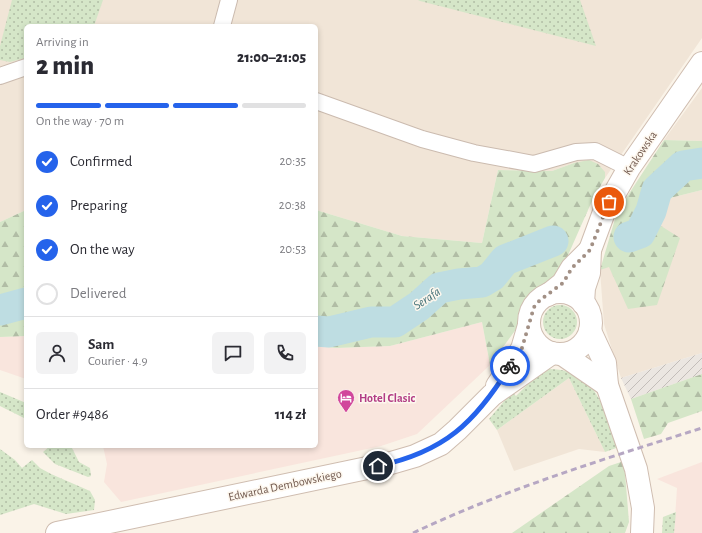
<!DOCTYPE html>
<html lang="en">
<head>
<meta charset="utf-8">
<style>
  body { margin:0; font-family:"Alegreya Sans",sans-serif; background:#f2f2f3; color:#2b2b33; height:100vh; display:flex; flex-direction:column; font-size:15px; white-space:nowrap }
  * { box-sizing:border-box; margin:0 }
  p { font-size:13px; color:#7c7c81 }
  .icon { flex:none; width:22px; height:22px; fill:none; stroke:currentColor; stroke-width:2; stroke-linecap:round; stroke-linejoin:round }
  .map { position:relative; flex:1; overflow:hidden }
  .details { position:absolute; left:24px; top:24px; width:294px; height:424px; display:flex; flex-direction:column; background:#fff; border-radius:6px; box-shadow:0 2px 6px #0003 }
  .details>* { flex:none }
  .pin { position:absolute; display:grid; place-items:center; width:34px; height:34px; color:#fff; margin:-17px; border:2px solid #fff; border-radius:50%; box-shadow:0 1px 4px #0007 }
  .courier { position:absolute; display:grid; place-items:center; width:40px; height:40px; margin:-20px; border:3px solid #2563eb; border-radius:50%; background:#fff; color:#222; box-shadow:0 1px 5px #0007 }
  .headline em { font-style:normal; font-weight:800 }
  .headline div { display:flex; flex-direction:column-reverse }
  .headline { display:flex; align-items:center; justify-content:space-between; height:68px; padding:0 12px }
  h1 { font-size:26px; font-weight:800; line-height:30px }
  .bar { display:grid; grid-template-columns:repeat(4,1fr); gap:6px 4px; align-content:center; height:48px; padding:0 12px }
  .bar i { height:5px; border-radius:3px; background:#e1e1e2 }
  .bar .on { background:#2563eb }
  .bar p { grid-column:span 4 }
  .line { display:flex; align-items:center; gap:10px; padding:0 12px; border-top:1px solid #e1e1e2 }
  .line div { flex:1 }
  .round { display:grid; place-items:center; flex:none; width:42px; height:42px; border-radius:6px; background:#f2f2f3 }
  ol { padding:0 12px; list-style:none }
  li { display:flex; align-items:center; gap:12px; height:44px }
  li p { margin-inline-start:auto }
  li .icon { padding:4px; border-radius:50%; background:#2563eb; color:#fff; stroke-width:4 }
  li:last-child { color:#7c7c81 }
  li i { width:22px; height:22px; border:2px solid #e1e1e2; border-radius:50% }
  .map>svg:first-child { display:block }
  .residential { fill:#f1e5d7 }
  .commercial { fill:#f9e5dd }
  .industrial { fill:url(#industrial-furrows) }
  .green { fill:url(#green-dots) }
  .forest { fill:url(#forest-firs) }
  .lines { fill:none; stroke-linecap:round; stroke-linejoin:round }
  .river { stroke:#bedde2; stroke-width:31 }
  .street-casing { stroke:#cbbbaf; stroke-width:18 }
  .secondary-casing { stroke:#cfbdb0; stroke-width:24 }
  .street { stroke:#fff; stroke-width:16 }
  .secondary { stroke:#fff; stroke-width:22 }
  .rail { stroke:#b6a7c3; stroke-width:3; stroke-dasharray:6 4; stroke-linecap:butt }
  .done { stroke:#a29085; stroke-width:4; stroke-dasharray:0 7.2 }
  .route { stroke:#2563eb; stroke-width:5 }
  .labels { text-anchor:middle; dominant-baseline:central; stroke-width:3; stroke-linejoin:round; paint-order:stroke }
  .street-label { font-size:12px; fill:#725a4f; stroke:#fdf7ee }
  .hotel-label { font-size:12px; font-weight:bold; fill:#b23c85; stroke:#fdf7ee; text-anchor:start }
  .water-label { font-size:13px; font-style:italic; fill:#47747b; stroke:#fdf7ee }
</style>
</head>
<body>
<div class="map">
<svg width="702" height="533" viewBox="0 0 702 533">
  <defs>
    <pattern id="industrial-furrows" width="10" height="10" patternUnits="userSpaceOnUse"><rect width="10" height="10" fill="#ebe6e1"/><path d="M-1 1l2-2M0 10L10 0M9 11l2-2" fill="none" stroke="#c3bdb9"/></pattern>
    <pattern id="green-dots" width="8" height="8" patternUnits="userSpaceOnUse"><rect width="8" height="8" fill="#d5e6c8"/><path d="M2 2h.1M6 6h.1" fill="none" stroke="#b1bda5" stroke-width="1.8" stroke-linecap="round"/></pattern>
    <pattern id="forest-firs" width="22" height="20" patternUnits="userSpaceOnUse"><rect width="22" height="20" fill="#d5e6c8"/><path d="M5 1l3.5 6h-7zM16 11l3.5 6h-7z" fill="#b1bda5"/></pattern>
  </defs>
  <rect width="100%" height="100%" fill="#faf3e8"/>
  <!-- residential -->
  <g class="residential">
    <path d="M0 0H702V38L605 178V172L574 163 552 171 498 170 482 243 402 236 316 210V26H26V210L0 222Z"/>
    <path d="M702 88V141L664 140Z"/>
    <path d="M702 190V353L621 378 604 324 600 270 645 250 670 198Z"/>
    <path d="M569 378 605 452 579 449 514 471 497 430Z"/>
  </g>
  <!-- commercial -->
  <g class="commercial">
    <path d="M482 322 490 365 417 434 381 446 121 502 104 482 107 464 103 446H316V346L336 348 390 346Z"/>
    <path d="M26 336V379L0 370V337Z"/>
    <path d="M702 462V533H674L677 488 657 479Z"/>
  </g>
  <!-- industrial -->
  <path class="industrial" d="M702 353V374L631 399 621 378Z"/>
  <!-- green -->
  <g class="green">
    <path d="M12 0H103L94 26H26V58L10 62 0 60V46Z"/>
    <path d="M418 0H580L596 46 420 1Z"/>
    <circle cx="560" cy="322" r="17"/>
    <path d="M549 369C564 369 573 372 584 383L587 379 604 407 619 447 605 452 569 378 497 430 489 419 512 392 516 396 536 376Z"/>
    <path d="M0 392 26 403V419L0 406Z"/>
    <path d="M50 446H71L79 462 90 468 91 476 88 477 55 464 43 452Z"/>
    <path d="M0 449 15 460 22 468 32 460 40 468 51 474 90 491 95 500 94 510 66 514 34 504 0 515Z"/>
    <path d="M676 512 674 533H662L663 517Z"/>
  </g>
  <!-- forest -->
  <g class="forest">
    <path d="M664 140 702 141V190L670 198 658 224 680 238 657 305 628 309 609 267 600 270 617 212Z"/>
    <path d="M589 160 598 164 605 172V178L592 201 565 262 490 365 482 322 390 346 336 348 316 346V210L402 236 482 243 498 170 552 171 574 163Z"/>
    <path d="M26 210V336L0 337V222Z"/>
    <path d="M702 374V411L668 423 661 434 644 439 631 399Z"/>
    <path d="M624 461 629 522 625 533H512L609 466Z"/>
  </g>
  <g class="lines">
    <!-- river -->
    <g class="river">
      <path d="M629 237 640 233 651 211 657 190 683 166 702 163"/>
      <path d="M0 310 26 303"/>
      <path d="M316 331 329 332 371 322H395L419 306 439 288 459 284 482 282 492 276 505 260 553 241"/>
    </g>
    <defs>
      <g id="street">
        <path d="M222 26 229 0"/>
        <path d="M0 76 26 67"/>
        <path d="M316 101 422 139 474 153 534 164 576 152 595 151 629 168"/>
      </g>
      <g id="secondary">
        <circle cx="560" cy="323" r="31"/>
        <path d="M548 295 563 283 572 268 590 250"/>
        <path d="M583 303 584 288 589 273 590 250 604 212 629 168 702 63"/>
        <path d="M590 331 605 363 607 385 636 469 643 508 642 533"/>
        <path d="M562 354 607 385"/>
        <path d="M497 386 522 349 529 325"/>
        <path d="M57 533 391 463 415 456 441 444 457 430 492 395 552 353"/>
      </g>
    </defs>
    <!-- street casing -->
    <use href="#street" class="street-casing"/>
    <!-- secondary casing -->
    <use href="#secondary" class="secondary-casing"/>
    <!-- street -->
    <use href="#street" class="street"/>
    <!-- secondary -->
    <use href="#secondary" class="secondary"/>
    <!-- rail -->
    <path class="rail" d="M413 533C506 489 604 459 702 428"/>
  </g>
  <g class="lines">
    <!-- done -->
    <path class="done" d="M510 366 522 348 534 307 540 300 563 283 572 268 590 250 609 202"/>
    <!-- route -->
    <path class="route" d="M378 466C444 452 475 423 510 366"/>
  </g>
  <!-- icons -->
  <defs>
    <symbol id="hotel-pin" viewBox="-11 -11 22 30"><path d="M0 17L-7.5 6A9.5 9.5 0 1 1 7.5 6Z" fill="#d1479c" stroke="#fdf7ee"/><path d="M-6-4.5h1.5V1H6V5H4.5V3h-9V5H-6ZM-4 0a1.8 1.8 0 1 1 3.6 0ZM.5 0V-2.5h3Q6-2.5 6 0Z" fill="#fff"/></symbol>
  </defs>
  <g fill-rule="evenodd">
    <use href="#hotel-pin" x="336" y="388" width="20" height="27"/>
  </g>
  <g class="labels">
    <!-- street labels -->
    <g class="street-label">
      <text transform="translate(640 153) rotate(-56)">Krakowska</text>
      <text transform="translate(285 485) rotate(-12)">Edwarda Dembowskiego</text>
    </g>
    <!-- hotel labels -->
    <g class="hotel-label">
      <text x="359" y="398">Hotel Clasic</text>
    </g>
    <!-- water labels -->
    <g class="water-label">
      <text transform="translate(427 299) rotate(-34)">Serafa</text>
    </g>
  </g>
</svg>
<div class="pin" style="left:609px;top:202px;background:#ea580c"><svg class="icon" aria-label="bag" viewBox="0 0 24 24"><path d="M5 8h14l-1 12H6zM9 8a3 3 0 0 1 6 0"/></svg></div>
<div class="pin" style="left:378px;top:466px;background:#1f2937"><svg class="icon" aria-label="home" viewBox="0 0 24 24"><path d="M3 11l9-7 9 7M6 9v11h12V9"/></svg></div>
<div class="courier" style="left:510px;top:366px"><svg class="icon" aria-label="bike" viewBox="0 0 24 24"><circle cx="6" cy="16" r="4"/><circle cx="18" cy="16" r="4"/><path d="M6 16l4-8h5l3 8M10 8l3 8H6M13 5h3"/></svg></div>
<section class="details">
<div class="headline"><div><h1>2 min</h1><p>Arriving in</p></div><em>21:00–21:05</em></div>
<div class="bar"><i class="on"></i><i class="on"></i><i class="on"></i><i></i><p>On the way · 70 m</p></div>
<ol>
<li><svg class="icon" aria-label="check" viewBox="0 0 24 24"><path d="M5 12l5 5 9-10"/></svg>Confirmed<p>20:35</p></li>
<li><svg class="icon" aria-label="check" viewBox="0 0 24 24"><path d="M5 12l5 5 9-10"/></svg>Preparing<p>20:38</p></li>
<li><svg class="icon" aria-label="check" viewBox="0 0 24 24"><path d="M5 12l5 5 9-10"/></svg>On the way<p>20:53</p></li>
<li><i></i>Delivered</li>
</ol>
<div class="line" style="height:72px"><a class="round"><svg class="icon" aria-label="person" viewBox="0 0 24 24"><circle cx="12" cy="8" r="4"/><path d="M4 21q1-7 8-7t8 7"/></svg></a><div><b>Sam</b><p>Courier · 4.9</p></div><a class="round"><svg class="icon" aria-label="chat" viewBox="0 0 24 24"><path d="M4 5h16v11H9l-5 4z"/></svg></a><a class="round"><svg class="icon" aria-label="phone" viewBox="0 0 24 24"><path d="M5 4h4l2 5-3 2q2 4 5 5l2-3 5 2v4C11 20 4 13 5 4z"/></svg></a></div>
<div class="line" style="height:52px"><div>Order #9486</div><b>114 zł</b></div>
</section>
</div>
</body>
</html>
